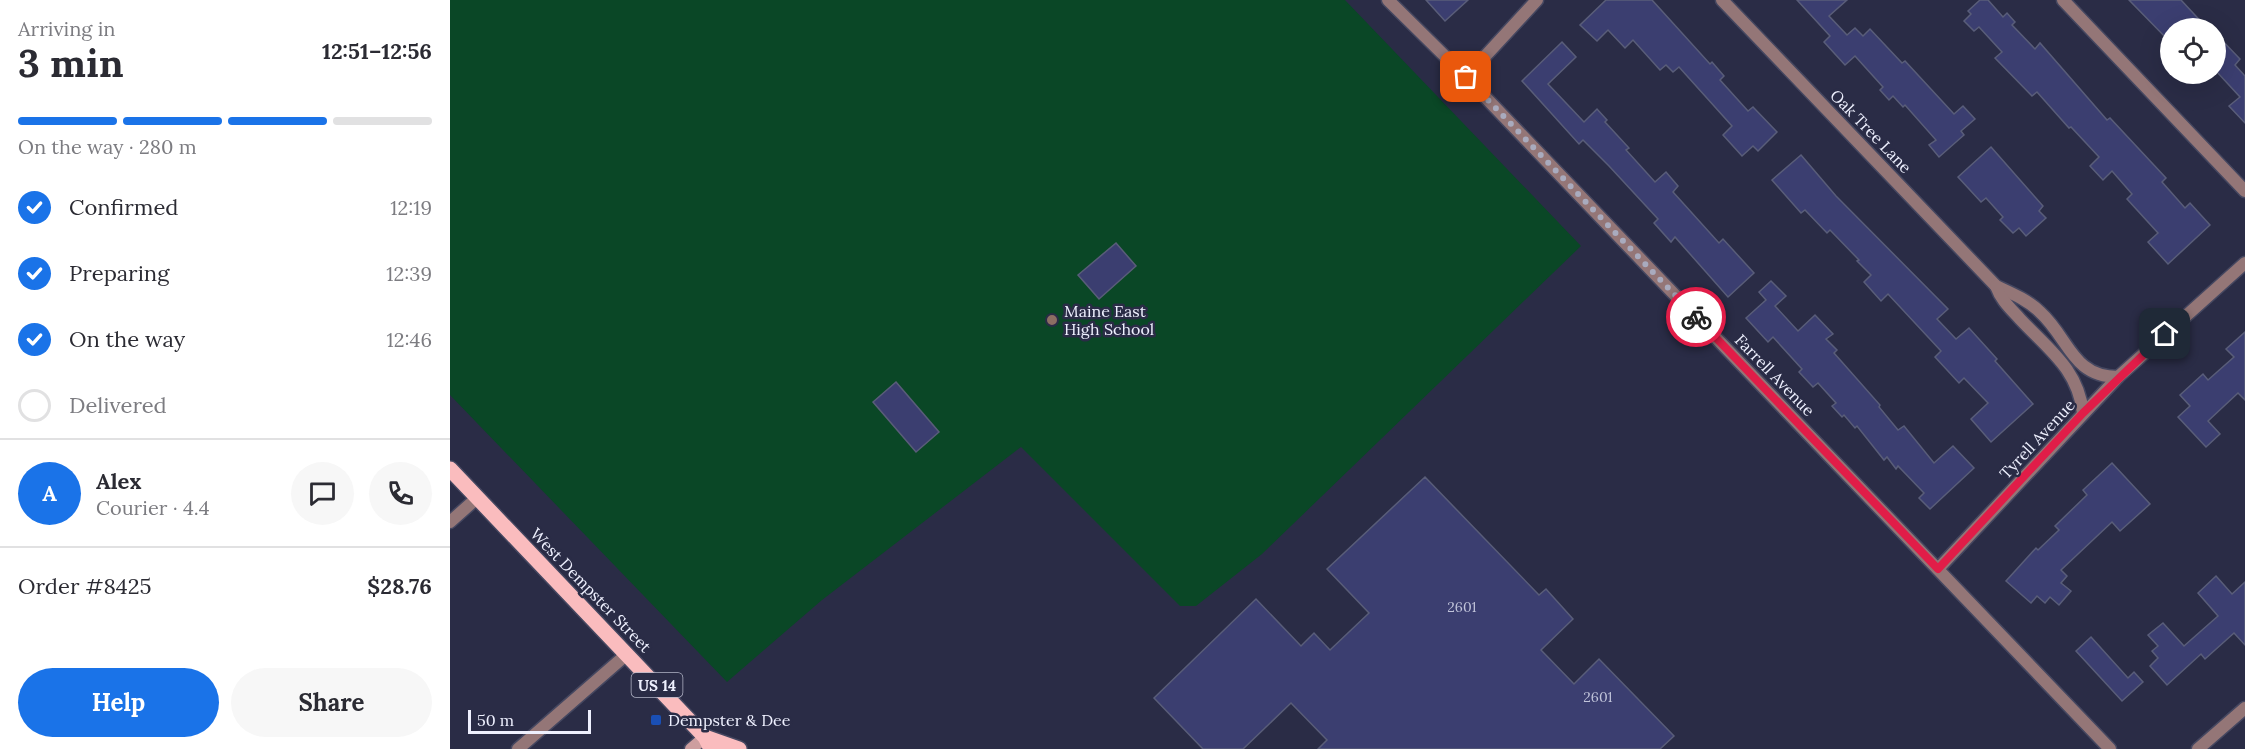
<!DOCTYPE html>
<html lang="en">
<head>
<meta charset="utf-8">
<style>
  body { margin:0; font-family:Lora,serif; background:#f7f7f7; color:#2b2b33; height:100vh; display:flex; flex-direction:column; font-size:22px; white-space:nowrap }
  * { box-sizing:border-box; margin:0 }
  p { font-size:20px; color:#7c7c81 }
  .icon { flex:none; width:33px; height:33px; fill:none; stroke:currentColor; stroke-width:2; stroke-linecap:round; stroke-linejoin:round }
  .map { position:relative; flex:1; overflow:hidden }
  .side { display:flex; flex-direction:column; background:#fff; width:450px }
  .side>* { flex:none }
  .controls { position:absolute; left:1710px; top:18px; display:grid; gap:12px }
  .controls a { display:grid; place-items:center; width:66px; height:66px; border-radius:50%; background:#fff; box-shadow:0 6px 24px #0002; font-size:30px }
  .scale { position:absolute; left:18px; bottom:15px; width:123px; box-sizing:border-box; padding-left:6px; border:3px solid #eef0fe; border-top:0; font-size:16px; line-height:21px; white-space:nowrap; color:#eef0fe; -webkit-text-stroke:4px #2a2c46; paint-order:stroke }
  .pin { position:absolute; display:grid; place-items:center; width:51px; height:51px; color:#fff; margin:-26px; border-radius:12px; box-shadow:0 3px 9px #0006 }
  .courier { position:absolute; display:grid; place-items:center; width:60px; height:60px; margin:-30px; border:4px solid #e11d48; border-radius:50%; background:#fff; color:#222; box-shadow:0 2px 8px #0007 }
  .headline em { font-style:normal; font-weight:800 }
  .headline div { display:flex; flex-direction:column-reverse }
  .headline { display:flex; align-items:center; justify-content:space-between; height:102px; padding:0 18px }
  h1 { font-size:39px; font-weight:800; line-height:45px }
  .bar { display:grid; grid-template-columns:repeat(4,1fr); gap:9px 6px; align-content:center; height:72px; padding:0 18px }
  .bar i { height:8px; border-radius:4px; background:#e1e1e2 }
  .bar .on { background:#1a73e8 }
  .bar p { grid-column:span 4 }
  .line { display:flex; align-items:center; gap:15px; padding:0 18px; border-top:2px solid #e1e1e2 }
  .line div { flex:1 }
  .round { display:grid; place-items:center; flex:none; width:63px; height:63px; border-radius:32px; background:#f7f7f7 }
  ol { padding:0 18px; list-style:none }
  li { display:flex; align-items:center; gap:18px; height:66px }
  li p { margin-inline-start:auto }
  li .icon { padding:6px; border-radius:50%; background:#1a73e8; color:#fff; stroke-width:4 }
  li:last-child { color:#7c7c81 }
  li i { width:33px; height:33px; border:3px solid #e1e1e2; border-radius:50% }
  .cta { display:flex; gap:12px; margin-top:auto; padding:12px 18px }
  .cta a { flex:1; height:69px; border-radius:36px; background:#1a73e8; color:#fff; font-size:24px; font-weight:800; line-height:69px; text-align:center }
  .cta a+a { background:#f7f7f7; color:#2b2b33 }
  main { display:flex; flex:1; min-height:0 }
  .map>svg:first-child { display:block }
  .green { fill:#0a4726 }
  .building { fill:#3b3e70; stroke:#595d79; stroke-width:1.5 }
  .lines { fill:none; stroke-linecap:round; stroke-linejoin:round }
  .street-casing { stroke:#454760; stroke-width:15 }
  .secondary-casing { stroke:#454760; stroke-width:15 }
  .primary-casing { stroke:#454760; stroke-width:18 }
  .street { stroke:#947677; stroke-width:12 }
  .secondary { stroke:#cd9e9f; stroke-width:12 }
  .primary { stroke:#fabcbe; stroke-width:15 }
  .done { stroke:#a9abbe; stroke-width:6; stroke-dasharray:0 10.8 }
  .route { stroke:#e11d48; stroke-width:8 }
  .education-dot { fill:#8d6e63; stroke:#2a2c46; stroke-width:2 }
  .transit-dot { fill:#1a4fb4; stroke:#2a2c46; stroke-width:2 }
  .labels { text-anchor:middle; dominant-baseline:central; stroke-width:5; stroke-linejoin:round; paint-order:stroke }
  .number-label { font-size:14px; fill:#c1c4da }
  .shield { fill:#2a2c46; stroke:#b3b5c7; stroke-width:1.5 }
  .shield-label { font-size:15px; font-weight:bold; fill:#eef0fe }
  .street-label { font-size:16px; fill:#eef0fe; stroke:#2a2c46 }
  .poi-label { font-size:16px; fill:#eef0fe; stroke:#2a2c46; text-anchor:start }
</style>
</head>
<body>
<main>
<section class="side">
<div class="headline"><div><h1>3 min</h1><p>Arriving in</p></div><em>12:51–12:56</em></div>
<div class="bar"><i class="on"></i><i class="on"></i><i class="on"></i><i></i><p>On the way · 280 m</p></div>
<ol>
<li><svg class="icon" aria-label="check" viewBox="0 0 24 24"><path d="M5 12l5 5 9-10"/></svg>Confirmed<p>12:19</p></li>
<li><svg class="icon" aria-label="check" viewBox="0 0 24 24"><path d="M5 12l5 5 9-10"/></svg>Preparing<p>12:39</p></li>
<li><svg class="icon" aria-label="check" viewBox="0 0 24 24"><path d="M5 12l5 5 9-10"/></svg>On the way<p>12:46</p></li>
<li><i></i>Delivered</li>
</ol>
<div class="line" style="height:108px"><b class="round" style="background:#1a73e8;color:#fff">A</b><div><b>Alex</b><p>Courier · 4.4</p></div><a class="round"><svg class="icon" aria-label="chat" viewBox="0 0 24 24"><path d="M4 5h16v11H9l-5 4z"/></svg></a><a class="round"><svg class="icon" aria-label="phone" viewBox="0 0 24 24"><path d="M5 4h4l2 5-3 2q2 4 5 5l2-3 5 2v4C11 20 4 13 5 4z"/></svg></a></div>
<div class="line" style="height:78px"><div>Order #8425</div><b>$28.76</b></div>
<div class="cta"><a>Help</a><a>Share</a></div>
</section>
<div class="map">
<svg width="1795" height="749" viewBox="0 0 1795 749">
  <rect width="100%" height="100%" fill="#2a2c46"/>
  <!-- green -->
  <path class="green" d="M0 0H895L1131 246 812 554 746 606H730L571 447 372 600 277 682 0 395Z"/>
  <!-- building -->
  <g class="building">
    <path d="M976 0H1018L995 21Z"/>
    <path d="M1156 0H1202L1260 64 1262 62 1274 76 1270 80 1298 111 1303 107 1327 132 1308 151 1303 146 1292 156 1273 135 1282 126 1229 67 1223 72 1216 65 1210 70 1183 40 1175 48 1158 30 1147 41 1130 25Z"/>
    <path d="M1347 0H1397L1379 16 1397 35 1405 28 1413 36 1420 29 1452 63 1455 61 1504 114 1513 106 1525 119 1511 131 1514 135 1489 157 1479 145 1486 140 1455 105 1453 107 1443 96 1439 100 1430 90 1433 87 1405 56 1395 65 1374 42 1380 36Z"/>
    <path d="M1530 0H1538L1553 17 1557 13 1565 22 1562 25 1585 49 1590 43 1657 120 1660 118 1716 178 1712 182 1735 208 1740 203 1760 225 1718 264 1698 242 1708 233 1677 199 1682 194 1662 171 1653 180 1640 166 1649 157 1621 127 1619 128 1587 92 1582 96 1545 58 1552 52 1529 27 1524 31 1514 21 1521 14 1518 11Z"/>
    <path d="M1679 0H1731L1757 28H1720V42Z"/>
    <path d="M1766 34 1790 59 1785 65 1795 76V123L1779 106 1790 97 1766 71Z"/>
    <path d="M1112 42 1126 57 1098 84 1134 122 1147 109 1157 120 1155 122 1179 148 1176 150 1205 182 1216 172 1228 186 1223 192 1269 243 1273 239 1304 273 1278 297 1225 237 1221 242 1204 223 1208 219 1159 166 1133 140 1129 144 1072 81Z"/>
    <path d="M1541 147 1593 206 1589 211 1596 218 1576 236 1569 228 1563 233 1550 220 1553 217 1536 198 1531 202 1508 177Z"/>
    <path d="M1351 155 1386 196 1498 309 1487 319 1506 339 1519 328 1547 359 1545 361 1583 404 1541 442 1521 419 1538 403 1514 378 1509 383 1485 357 1491 351 1438 294 1431 301 1414 282 1421 275 1407 261 1409 260 1380 230 1377 233 1355 210 1351 213 1322 180Z"/>
    <path d="M666 243 686 266 649 299 628 275Z"/>
    <path d="M1321 281 1336 296 1325 306 1348 331 1365 315 1383 334 1376 339 1387 350 1384 353 1430 405 1429 407 1448 430 1454 426 1484 463 1503 446 1524 468 1480 509 1469 498 1474 493 1448 466 1446 469 1437 457 1434 460 1407 426 1405 428 1394 415 1392 417 1382 406 1386 403 1368 383 1363 387 1349 372 1352 369 1323 337 1318 342 1296 318 1316 300 1309 292Z"/>
    <path d="M1795 332V400L1788 393 1758 421 1770 434 1756 447 1728 417 1740 406 1730 395 1753 374 1758 380 1784 357 1776 349Z"/>
    <path d="M446 382 489 432 466 452 423 402Z"/>
    <path d="M1662 463 1700 504 1670 531 1662 522 1611 570 1617 576 1611 583 1621 591 1609 605 1600 597 1595 603 1587 596 1581 603 1556 581 1586 548 1588 550 1609 530 1605 526 1637 495 1633 490Z"/>
    <path d="M975 477 1089 595 1096 589 1123 619 1091 650 1124 684 1149 659 1224 736 1210 749H868L877 740 841 703 793 749H753L704 698 806 599 851 646 864 633 880 650 919 613 877 569Z"/>
    <path d="M1766 576 1782 594 1795 582V645L1784 633 1755 659 1751 654 1717 685 1700 666 1708 658 1702 651 1708 646 1698 635 1713 623 1734 646 1768 616 1748 593Z"/>
    <path d="M1641 637 1678 678 1684 672 1693 682 1672 701 1626 651Z"/>
  </g>
  <g class="lines">
    <defs>
      <g id="street">
        <path d="M938 0 1016 77 1660 749"/>
        <path d="M1272 0 1546 286C1561 293 1578 300 1590 312 1619 338 1622 377 1668 377"/>
        <path d="M1613 0 1795 191"/>
        <path d="M1016 77 1087 0"/>
        <path d="M1546 286C1551 300 1560 308 1570 319 1599 350 1628 369 1633 413"/>
        <path d="M0 522 27 498"/>
        <path d="M1488 569 1668 377 1795 263"/>
        <path d="M68 749 177 654"/>
        <path d="M1748 749 1795 708"/>
      </g>
      <path id="secondary" d="M241 749 255 737"/>
      <g id="primary">
        <path d="M0 469 255 737 261 749"/>
        <path d="M255 737 289 749"/>
      </g>
    </defs>
    <!-- street casing -->
    <use href="#street" class="street-casing"/>
    <!-- secondary casing -->
    <use href="#secondary" class="secondary-casing"/>
    <!-- primary casing -->
    <use href="#primary" class="primary-casing"/>
    <!-- street -->
    <use href="#street" class="street"/>
    <!-- secondary -->
    <use href="#secondary" class="secondary"/>
    <!-- primary -->
    <use href="#primary" class="primary"/>
  </g>
  <g class="lines">
    <!-- done -->
    <path class="done" d="M1016 77 1246 317"/>
    <!-- route -->
    <path class="route" d="M1246 317 1488 569 1633 413 1715 334"/>
  </g>
  <!-- markers -->
  <circle class="education-dot" cx="602" cy="320" r="6"/>
  <rect class="transit-dot" x="200" y="714" width="12" height="12" rx="3"/>
  <g class="labels">
    <!-- number labels -->
    <g class="number-label">
      <text x="1012" y="607">2601</text>
      <text x="1148" y="697">2601</text>
    </g>
    <!-- shield labels -->
    <rect class="shield" x="181.5" y="673" width="51" height="24" rx="4.5"/>
    <g class="shield-label">
      <text x="207" y="685">US 14</text>
    </g>
    <!-- street labels -->
    <g class="street-label">
      <text transform="translate(1421 131) rotate(46)">Oak Tree Lane</text>
      <text transform="translate(1325 375) rotate(46)">Farrell Avenue</text>
      <text transform="translate(1587 439) rotate(-47)">Tyrell Avenue</text>
      <text transform="translate(141 590) rotate(46)">West Dempster Street</text>
    </g>
    <!-- poi labels -->
    <g class="poi-label">
      <text x="614" y="311">Maine East<tspan x="614" dy="18">High School</tspan></text>
      <text x="218" y="720">Dempster &amp; Dee</text>
    </g>
  </g>
</svg>
<div class="controls">
<a><svg class="icon" aria-label="locate" viewBox="0 0 24 24"><circle cx="12" cy="12" r="6"/><path d="M12 2v4M12 18v4M2 12h4M18 12h4"/></svg></a>
</div>
<div class="scale">50 m</div>
<div class="pin" style="left:1016px;top:77px;background:#ea580c"><svg class="icon" aria-label="bag" viewBox="0 0 24 24"><path d="M5 8h14l-1 12H6zM9 8a3 3 0 0 1 6 0"/></svg></div>
<div class="pin" style="left:1715px;top:334px;background:#1f2937"><svg class="icon" aria-label="home" viewBox="0 0 24 24"><path d="M3 11l9-7 9 7M6 9v11h12V9"/></svg></div>
<div class="courier" style="left:1246px;top:317px"><svg class="icon" aria-label="bike" viewBox="0 0 24 24"><circle cx="6" cy="16" r="4"/><circle cx="18" cy="16" r="4"/><path d="M6 16l4-8h5l3 8M10 8l3 8H6M13 5h3"/></svg></div>
</div>
</main>
</body>
</html>
